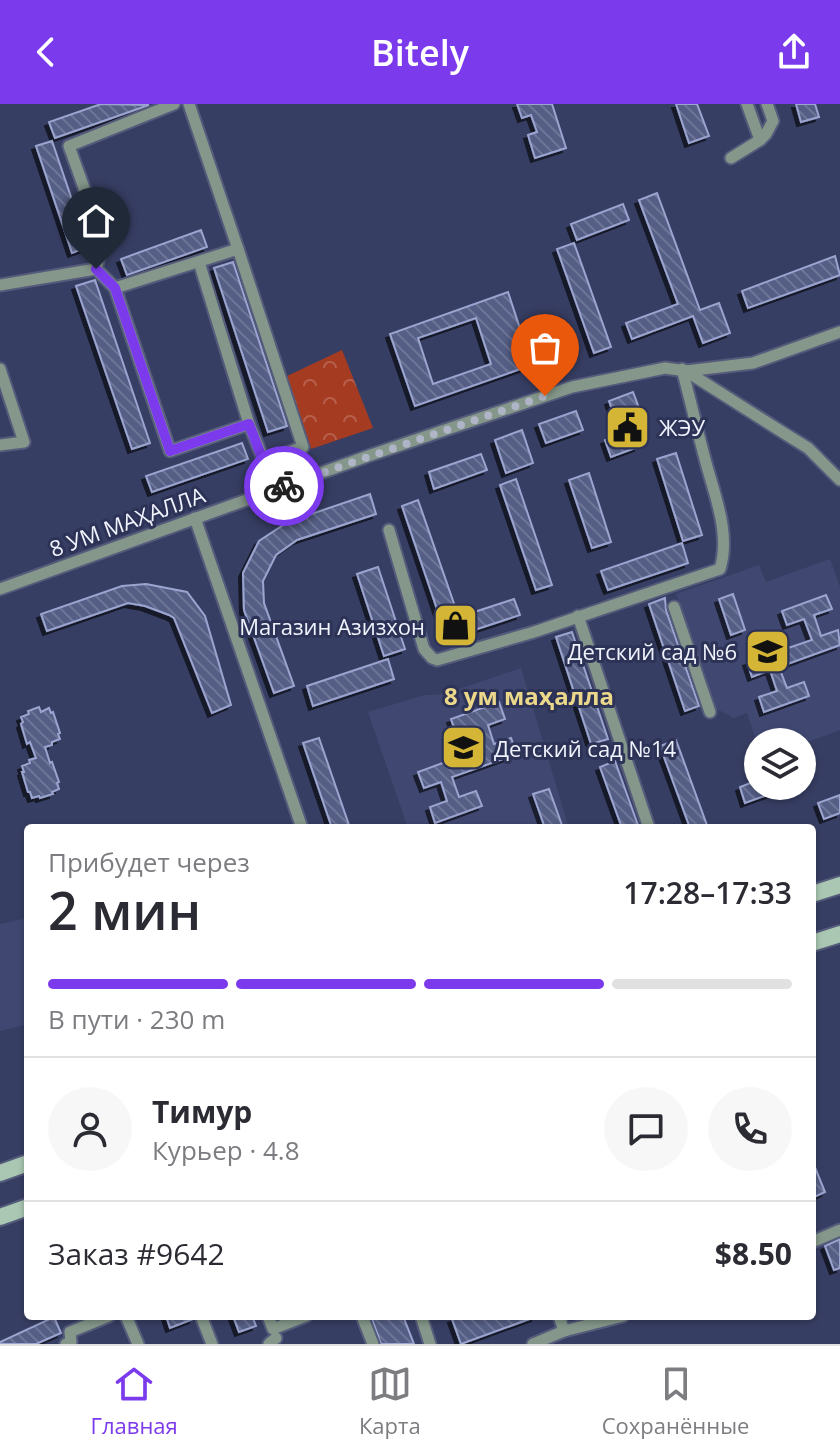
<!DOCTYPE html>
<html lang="ru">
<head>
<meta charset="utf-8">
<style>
  body { margin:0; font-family:"Open Sans",sans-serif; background:#f7f7f7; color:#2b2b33; height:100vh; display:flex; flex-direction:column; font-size:30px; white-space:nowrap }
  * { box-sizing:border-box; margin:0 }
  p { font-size:26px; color:#7c7c81 }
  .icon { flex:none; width:44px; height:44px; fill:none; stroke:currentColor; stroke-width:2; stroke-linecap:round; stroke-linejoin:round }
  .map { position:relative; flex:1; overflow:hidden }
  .details { position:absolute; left:24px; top:720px; width:792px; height:496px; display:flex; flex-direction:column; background:#fff; border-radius:8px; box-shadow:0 2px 6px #0004 }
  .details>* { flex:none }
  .tools { position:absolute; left:744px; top:624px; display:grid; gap:16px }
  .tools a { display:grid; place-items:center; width:72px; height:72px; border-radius:50%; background:#fff; box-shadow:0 2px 6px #0004; font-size:40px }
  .pin { position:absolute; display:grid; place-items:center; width:68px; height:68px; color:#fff; margin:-82px -34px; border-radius:50% 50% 50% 0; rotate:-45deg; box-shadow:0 0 8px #0007 }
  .pin .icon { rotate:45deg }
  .courier { position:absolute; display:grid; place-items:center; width:80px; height:80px; margin:-40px; border:6px solid #7c3aed; border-radius:50%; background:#fff; color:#222; box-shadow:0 2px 10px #0007 }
  .summary em { font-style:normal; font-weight:600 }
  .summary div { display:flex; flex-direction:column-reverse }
  .summary { display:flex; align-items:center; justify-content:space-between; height:136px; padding:0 24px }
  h1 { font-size:52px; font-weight:600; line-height:60px }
  .bar { display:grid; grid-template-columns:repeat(4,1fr); gap:12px 8px; align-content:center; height:96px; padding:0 24px }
  .bar i { height:10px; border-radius:6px; background:#e1e1e2 }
  .bar .active { background:#7c3aed }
  .bar p { grid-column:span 4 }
  .line { display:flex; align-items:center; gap:20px; padding:0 24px; border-top:2px solid #e1e1e2 }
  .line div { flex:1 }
  .round { display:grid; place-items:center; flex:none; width:84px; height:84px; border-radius:42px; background:#f7f7f7 }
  header { display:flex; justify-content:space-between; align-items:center; height:104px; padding:0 24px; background:#7c3aed; color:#fff; font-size:36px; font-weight:600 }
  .tab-bar { display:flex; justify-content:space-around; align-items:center; height:112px; border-top:2px solid #e1e1e2; background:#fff; font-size:22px; color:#7c7c81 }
  .tab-bar a { display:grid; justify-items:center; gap:4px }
  .tab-bar .active { color:#7c3aed }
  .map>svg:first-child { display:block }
  .built { fill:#404872 }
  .park { fill:url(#park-crowns) }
  .building { fill:url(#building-back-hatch); stroke:#9ba5d0; stroke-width:2; fill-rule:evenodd; filter:url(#shadow) }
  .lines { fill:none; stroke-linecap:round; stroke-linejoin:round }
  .street-casing { stroke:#555b7b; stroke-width:15 }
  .secondary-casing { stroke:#555b7b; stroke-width:20 }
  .street { stroke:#84978a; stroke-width:11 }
  .secondary { stroke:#a9c7b2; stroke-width:16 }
  .done { stroke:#afb4c6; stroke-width:8; stroke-dasharray:0 14.4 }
  .route { stroke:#7c3aed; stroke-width:10 }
  .labels { text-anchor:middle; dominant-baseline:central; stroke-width:6; stroke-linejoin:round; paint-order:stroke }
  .poi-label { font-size:22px; fill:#f0f3fc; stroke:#2d3357; text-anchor:start }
  .street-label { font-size:22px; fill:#f0f3fc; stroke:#2d3357 }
  .neighbourhood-label { font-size:24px; font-weight:bold; fill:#ecd88a; stroke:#2d3357 }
</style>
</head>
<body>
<header><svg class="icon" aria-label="back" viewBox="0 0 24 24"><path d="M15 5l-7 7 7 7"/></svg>Bitely<svg class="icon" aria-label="share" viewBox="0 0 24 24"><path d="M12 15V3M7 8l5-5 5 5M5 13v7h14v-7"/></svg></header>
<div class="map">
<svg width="840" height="1240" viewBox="0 0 840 1240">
  <defs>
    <pattern id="park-crowns" width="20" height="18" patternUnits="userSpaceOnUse" patternTransform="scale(2)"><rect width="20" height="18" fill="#a53b21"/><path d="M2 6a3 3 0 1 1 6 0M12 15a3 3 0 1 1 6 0" fill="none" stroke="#b6614d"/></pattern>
    <pattern id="building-back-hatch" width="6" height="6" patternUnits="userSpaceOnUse" patternTransform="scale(2)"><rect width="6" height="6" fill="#555e85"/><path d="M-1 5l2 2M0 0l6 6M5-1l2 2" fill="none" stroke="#6e7697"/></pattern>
    <filter id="shadow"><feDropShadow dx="-4" dy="4" stdDeviation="0" flood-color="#0009"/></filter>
  </defs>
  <rect width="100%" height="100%" fill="#373e63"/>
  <!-- built -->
  <g class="built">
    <path d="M830 455 840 483V626L802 640V638H758V642L747 609 734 614 715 604 676 490 759 461 766 478Z"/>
    <path d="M521 564 568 721 560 724H408L368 608 425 591 445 590Z"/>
    <path d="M28 814V920L0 927V820Z"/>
  </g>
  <!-- park -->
  <path class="park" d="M342 246 373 324 311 345 285 273Z"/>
  <!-- building -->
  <g class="building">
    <path d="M101 0 149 1 55 34 49 18Z"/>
    <path d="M517 0H552L566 44 535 54 528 31 537 28 531 11 522 14Z"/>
    <path d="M676 0H697L709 32 689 39Z"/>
    <path d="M796 0H815L819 13 801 18Z"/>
    <path d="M52 37 88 143 72 149 36 42Z"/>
    <path d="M657 89 700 206 719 199 730 229 703 239 693 212 632 235 626 219 678 200 639 96Z"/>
    <path d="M623 100 629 116 577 136 571 120Z"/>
    <path d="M201 126 207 143 127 171 121 155Z"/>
    <path d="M574 139 611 243 594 249 557 145Z"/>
    <path d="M835 152 840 171 748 204 742 187Z"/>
    <path d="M233 158 287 322 268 328 214 164Z"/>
    <path d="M95 176 150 339 132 345 76 182Z"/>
    <path d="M508 188 532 261 415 302 390 230ZM476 214 491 260 433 280 418 234Z"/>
    <path d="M633 288 645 320 632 325 638 343 611 353 605 336 621 330 609 297Z"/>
    <path d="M576 307 583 326 546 339 539 320Z"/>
    <path d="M522 326 533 359 506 369 495 336Z"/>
    <path d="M242 339 248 355 152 388 146 372Z"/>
    <path d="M676 349 702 431 683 437 657 355Z"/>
    <path d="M481 350 487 366 434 385 429 368Z"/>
    <path d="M589 369 611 438 592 444 569 376Z"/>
    <path d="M516 375 552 481 536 486 500 381Z"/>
    <path d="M370 390 376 410 297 436 276 451 263 477 264 499 294 582 274 589 244 506 243 469 259 437 288 418Z"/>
    <path d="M418 396 458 511 462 510V512L514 495 520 511 450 534 441 507 438 508 402 402Z"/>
    <path d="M682 439 688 459 608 486 601 467Z"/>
    <path d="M378 463 405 545 384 552 357 470Z"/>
    <path d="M146 480 187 488 205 512 231 601 212 609 174 514 169 511 145 502 128 499 47 527 41 510 122 482Z"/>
    <path d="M733 490 745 526 731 531 719 495Z"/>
    <path d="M826 491 832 505 814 511 821 532 838 526 840 541 779 563 787 584 804 578 809 592 764 608 759 593 777 587 770 566 752 573 747 558 812 536 804 515 787 521 782 507Z"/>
    <path d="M665 494 666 506 699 602 685 607 649 500Z"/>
    <path d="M572 528 608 635 591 640 556 533Z"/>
    <path d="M388 555 394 575 313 602 307 582Z"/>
    <path d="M499 598 505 615 488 621 494 640 511 634 517 650 452 673 459 693 476 687 482 702 435 719 430 703 447 697 441 678 424 684 418 668 481 645 474 626 457 632 451 615Z"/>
    <path d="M39 603 41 608 49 604 51 609 53 608 60 629 58 630 60 635 52 638V641L45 643 50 659 52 658 59 678 57 679 59 685 52 688 53 690 40 694 39 692 32 694 30 688H28L22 668H24L22 662 30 659 29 656 36 654 30 638 27 640 21 620 23 618 21 613 29 610 28 607Z"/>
    <path d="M319 634 350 724H332L303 639Z"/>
    <path d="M676 636 708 724H690L660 642Z"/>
    <path d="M615 657 639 724H622L600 663Z"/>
    <path d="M758 676V682L789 683 745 699 740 683Z"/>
    <path d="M549 685 563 724H545L533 690Z"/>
    <path d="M840 691V709L824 715 818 699Z"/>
    <path d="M812 1056 825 1088 812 1094Z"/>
    <path d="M840 1135V1164L834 1166 825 1142Z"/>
    <path d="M166 1212H193V1215L170 1224Z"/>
    <path d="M233 1212H252L256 1222 239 1228Z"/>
    <path d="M371 1212H403L414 1240H381Z"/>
    <path d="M459 1212H535V1213L461 1240 452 1215Z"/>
    <path d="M54 1213 61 1229 36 1240H0V1238Z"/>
  </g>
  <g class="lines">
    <defs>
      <g id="street">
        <path d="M189 0 238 145"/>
        <path d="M747 0 760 36"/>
        <path d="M731 54 760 36 766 30 773 17 767 0"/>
        <path d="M96 165 115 184 170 347 249 320 199 158"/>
        <path d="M96 165 103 137 69 42 174 0"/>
        <path d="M0 181 96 165"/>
        <path d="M115 184 238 145 303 343 264 357 274 385"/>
        <path d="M0 265 24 338 0 341"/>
        <path d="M686 267 753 259 840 228"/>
        <path d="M249 320 264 357"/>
        <path d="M195 414 302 724"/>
        <path d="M389 426 424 545 432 554 437 556 534 528 720 465C731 429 714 390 705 355 697 325 690 295 682 265"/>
        <path d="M0 485 368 352 572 283 665 264 686 267 787 331 808 344 840 376"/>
        <path d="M674 503 710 608"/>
        <path d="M578 512 649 724"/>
        <path d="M812 1138 840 1126"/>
        <path d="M126 1212 138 1240"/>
        <path d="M201 1212 212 1240"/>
        <path d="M268 1212 273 1225 306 1212"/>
        <path d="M362 1212 373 1240"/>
        <path d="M421 1212 430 1240"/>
        <path d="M559 1212 564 1227"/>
        <path d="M66 1240 71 1238 70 1228 109 1212"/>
        <path d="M269 1240 276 1234"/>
        <path d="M533 1240 564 1227 623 1212"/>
      </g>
      <g id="secondary">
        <path d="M812 790 840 781"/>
        <path d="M812 839 840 830"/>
        <path d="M0 1069 28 1059"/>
        <path d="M0 1113 28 1103"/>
      </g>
    </defs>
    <!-- street casing -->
    <use href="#street" class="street-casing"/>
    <!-- secondary casing -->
    <use href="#secondary" class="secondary-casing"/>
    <!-- street -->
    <use href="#street" class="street"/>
    <!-- secondary -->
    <use href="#secondary" class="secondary"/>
  </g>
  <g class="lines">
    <!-- done -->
    <path class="done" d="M284 382 545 292"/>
    <!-- route -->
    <path class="route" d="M96 165 115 184 170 347 249 320 274 385 284 382"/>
  </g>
  <!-- icons -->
  <defs>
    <symbol id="civic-square" viewBox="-11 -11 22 22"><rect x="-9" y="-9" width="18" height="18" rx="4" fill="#d4b535" stroke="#2d3357"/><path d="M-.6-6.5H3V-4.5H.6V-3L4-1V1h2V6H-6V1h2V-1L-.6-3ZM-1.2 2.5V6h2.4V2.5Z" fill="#111"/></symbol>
    <symbol id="shop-square" viewBox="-11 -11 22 22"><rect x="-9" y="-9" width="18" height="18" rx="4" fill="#d4b535" stroke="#2d3357"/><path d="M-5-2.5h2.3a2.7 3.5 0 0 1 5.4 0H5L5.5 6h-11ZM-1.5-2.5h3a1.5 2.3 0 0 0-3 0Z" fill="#111"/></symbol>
    <symbol id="school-square" viewBox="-11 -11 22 22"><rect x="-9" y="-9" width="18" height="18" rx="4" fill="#d4b535" stroke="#2d3357"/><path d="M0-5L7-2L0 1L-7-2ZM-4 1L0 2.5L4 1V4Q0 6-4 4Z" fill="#111"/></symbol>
  </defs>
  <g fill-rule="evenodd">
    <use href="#civic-square" x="602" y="298" width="51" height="51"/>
    <use href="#shop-square" x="430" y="496" width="51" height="51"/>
    <use href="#school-square" x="742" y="522" width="51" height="51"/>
    <use href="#school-square" x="438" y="618" width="51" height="51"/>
  </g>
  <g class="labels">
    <!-- poi labels -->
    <g class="poi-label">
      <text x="659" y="323">ЖЭУ</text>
      <text x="425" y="522" text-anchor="end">Магазин Азизхон</text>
      <text x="737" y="547" text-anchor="end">Детский сад №6</text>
      <text x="494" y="644">Детский сад №14</text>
    </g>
    <!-- street labels -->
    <g class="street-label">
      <text transform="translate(127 417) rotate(-20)">8 УМ МАҲАЛЛА</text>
    </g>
    <!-- neighbourhood labels -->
    <g class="neighbourhood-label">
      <text x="529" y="591">8 ум маҳалла</text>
    </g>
  </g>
</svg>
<div class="tools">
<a><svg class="icon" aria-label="layers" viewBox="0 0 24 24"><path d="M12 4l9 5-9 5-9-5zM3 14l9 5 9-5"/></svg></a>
</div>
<div class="pin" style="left:545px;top:292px;background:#ea580c"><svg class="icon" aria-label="bag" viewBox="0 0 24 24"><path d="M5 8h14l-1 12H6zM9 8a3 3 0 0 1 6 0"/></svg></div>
<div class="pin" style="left:96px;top:165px;background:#1f2937"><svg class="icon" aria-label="home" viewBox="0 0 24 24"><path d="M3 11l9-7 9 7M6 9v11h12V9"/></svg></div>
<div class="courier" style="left:284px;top:382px"><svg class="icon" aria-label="bike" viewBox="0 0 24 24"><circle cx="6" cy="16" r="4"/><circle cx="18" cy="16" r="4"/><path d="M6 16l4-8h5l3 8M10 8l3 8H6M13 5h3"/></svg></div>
<section class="details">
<div class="summary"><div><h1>2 мин</h1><p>Прибудет через</p></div><em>17:28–17:33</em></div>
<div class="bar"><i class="active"></i><i class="active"></i><i class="active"></i><i></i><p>В пути · 230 m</p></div>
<div class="line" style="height:144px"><a class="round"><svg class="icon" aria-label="person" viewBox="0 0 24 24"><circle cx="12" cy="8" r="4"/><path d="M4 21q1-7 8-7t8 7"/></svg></a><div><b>Тимур</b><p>Курьер · 4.8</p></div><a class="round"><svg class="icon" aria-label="chat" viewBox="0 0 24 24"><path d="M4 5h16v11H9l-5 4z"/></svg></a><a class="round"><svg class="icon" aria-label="phone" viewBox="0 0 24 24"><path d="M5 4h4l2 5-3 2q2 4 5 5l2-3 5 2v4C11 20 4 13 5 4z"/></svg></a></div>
<div class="line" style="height:104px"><div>Заказ #9642</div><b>$8.50</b></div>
</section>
</div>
<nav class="tab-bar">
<a class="active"><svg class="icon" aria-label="home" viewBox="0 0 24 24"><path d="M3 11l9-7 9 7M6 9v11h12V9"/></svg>Главная</a>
<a><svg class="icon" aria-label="map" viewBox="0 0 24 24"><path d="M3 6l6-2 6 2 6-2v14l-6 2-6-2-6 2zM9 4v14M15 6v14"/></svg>Карта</a>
<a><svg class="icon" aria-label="saved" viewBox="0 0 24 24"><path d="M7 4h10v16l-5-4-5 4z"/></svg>Сохранённые</a>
</nav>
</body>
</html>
